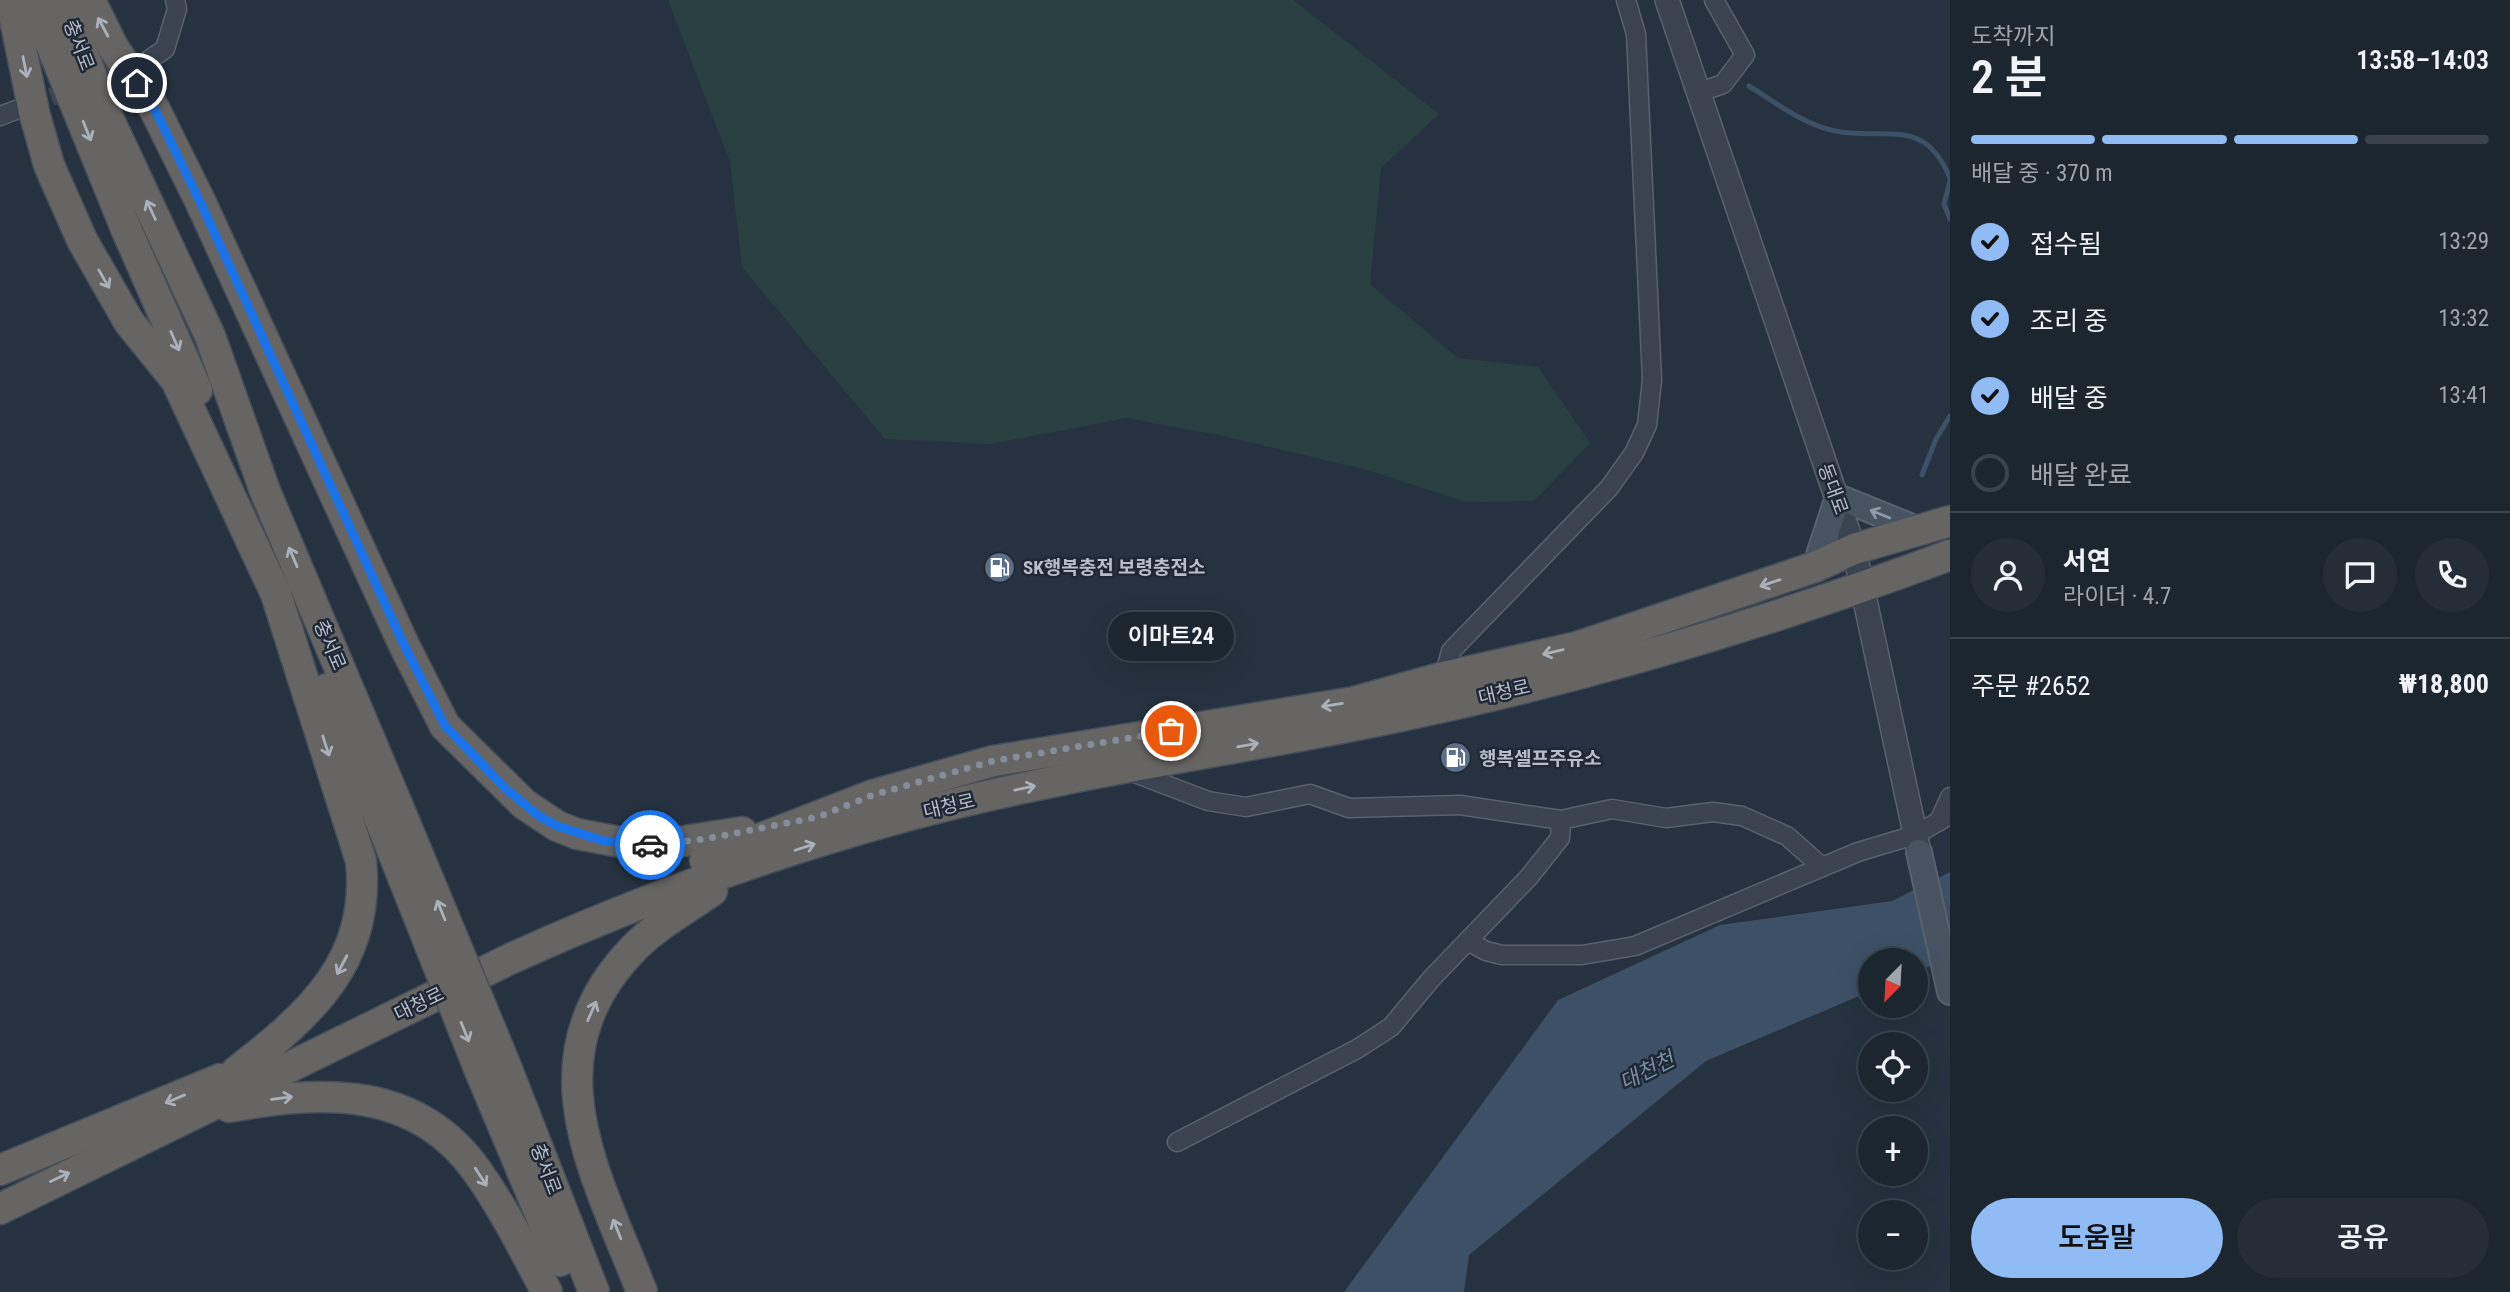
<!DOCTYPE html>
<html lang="ko">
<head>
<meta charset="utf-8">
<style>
  body { margin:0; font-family:"Roboto Condensed","Noto Sans KR",sans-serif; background:#252e37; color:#f1f3f6; height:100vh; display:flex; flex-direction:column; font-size:26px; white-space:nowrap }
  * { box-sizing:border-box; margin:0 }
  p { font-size:23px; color:#a0a5aa }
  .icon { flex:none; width:38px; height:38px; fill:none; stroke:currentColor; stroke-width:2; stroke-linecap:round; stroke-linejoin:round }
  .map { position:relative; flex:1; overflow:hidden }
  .sheet { display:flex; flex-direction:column; background:#1c262f; width:560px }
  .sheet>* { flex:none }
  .needle { width:46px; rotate:204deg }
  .fabs { position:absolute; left:1858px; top:948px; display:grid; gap:14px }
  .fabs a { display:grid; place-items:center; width:70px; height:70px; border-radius:50%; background:#1c262f; box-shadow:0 7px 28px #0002,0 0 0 2px #3a434b; font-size:35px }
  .pin { position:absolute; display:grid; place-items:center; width:60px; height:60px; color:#fff; margin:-30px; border:4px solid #fff; border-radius:50%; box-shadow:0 2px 7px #0007 }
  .courier { position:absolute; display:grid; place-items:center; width:70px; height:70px; margin:-35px; border:5px solid #1a73e8; border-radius:50%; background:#fff; color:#222; box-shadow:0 2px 9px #0007 }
  .bubble { position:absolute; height:49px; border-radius:24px; background:#1c262f; box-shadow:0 7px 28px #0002,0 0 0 2px #3a434b; font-size:23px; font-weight:600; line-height:49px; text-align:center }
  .head em { font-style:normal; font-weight:600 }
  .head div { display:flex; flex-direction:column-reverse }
  .head { display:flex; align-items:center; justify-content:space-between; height:119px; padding:0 21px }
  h1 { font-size:46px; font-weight:600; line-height:52px }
  .bar { display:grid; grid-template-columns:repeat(4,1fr); gap:10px 7px; align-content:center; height:84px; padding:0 21px }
  .bar i { height:9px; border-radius:5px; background:#3a434b }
  .bar .current { background:#90bbf4 }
  .bar p { grid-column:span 4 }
  .line { display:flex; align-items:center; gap:18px; padding:0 21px; border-top:2px solid #3a434b }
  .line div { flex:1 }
  .round { display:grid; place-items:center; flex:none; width:74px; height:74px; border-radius:37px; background:#252e37 }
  ol { padding:0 21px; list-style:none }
  li { display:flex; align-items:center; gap:21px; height:77px }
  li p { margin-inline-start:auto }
  li .icon { padding:7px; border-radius:50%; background:#90bbf4; color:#111; stroke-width:4 }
  li:last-child { color:#a0a5aa }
  li i { width:38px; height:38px; border:4px solid #3a434b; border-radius:50% }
  .primary-button { display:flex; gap:14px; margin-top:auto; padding:14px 21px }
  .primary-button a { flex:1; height:80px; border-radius:42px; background:#90bbf4; color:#111; font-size:28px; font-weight:600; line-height:80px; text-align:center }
  .primary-button a+a { background:#252e37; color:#f1f3f6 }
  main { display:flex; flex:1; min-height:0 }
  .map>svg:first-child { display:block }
  .green { fill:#294041 }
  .water { fill:#3c5067 }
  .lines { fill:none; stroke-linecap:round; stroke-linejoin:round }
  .stream { stroke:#3c5067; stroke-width:5 }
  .minor-tunnel { stroke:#3c4754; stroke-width:18; stroke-dasharray:18 9; stroke-linecap:butt }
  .minor-casing { stroke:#58616c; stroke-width:21 }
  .tertiary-casing { stroke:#58616c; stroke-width:26 }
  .secondary-casing { stroke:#58616c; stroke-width:28 }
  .trunk-casing { stroke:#454e59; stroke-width:33 }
  .minor { stroke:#3a434f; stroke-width:18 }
  .tertiary { stroke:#3a434f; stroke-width:23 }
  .secondary { stroke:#485361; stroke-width:24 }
  .trunk { stroke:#666563; stroke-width:30 }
  .trunk-bridge-casing { stroke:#454e59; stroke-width:33; stroke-linecap:butt }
  .trunk-bridge { stroke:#666563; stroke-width:30 }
  .oneway { stroke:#aab1ba }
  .oneway2 { stroke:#9099a5 }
  .done { stroke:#848d99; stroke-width:7; stroke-dasharray:0 12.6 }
  .route { stroke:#1a73e8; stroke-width:9 }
  .labels { text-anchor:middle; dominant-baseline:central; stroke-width:5; stroke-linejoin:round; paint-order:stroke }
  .street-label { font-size:19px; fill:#b6bec9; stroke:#1f2834 }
  .poi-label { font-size:19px; font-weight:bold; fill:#b6bec9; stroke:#1f2834; text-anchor:start }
  .water-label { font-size:21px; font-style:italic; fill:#7890ab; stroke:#1f2834 }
</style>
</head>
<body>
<main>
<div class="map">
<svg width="1950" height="1292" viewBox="0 0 1950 1292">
  <rect width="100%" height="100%" fill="#26323f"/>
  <!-- green -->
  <path class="green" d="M668 0H1293L1439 114 1381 168 1370 284 1458 358 1538 367 1590 443 1534 501 1466 502 1367 470 1223 436 1126 418 991 444 885 439 742 267 730 162Z"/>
  <!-- water -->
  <path class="water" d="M1950 872V958L1916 972V961H1871V991L1706 1061 1469 1255 1464 1292H1344L1558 1000 1720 925 1892 901Z"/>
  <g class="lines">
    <!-- stream -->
    <g class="stream">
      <path d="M1749 86C1775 102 1804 125 1835 131 1886 141 1924 115 1950 178"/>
      <path d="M1950 181 1944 204 1950 219"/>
      <path d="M1922 475 1936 439 1950 416"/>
    </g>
    <!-- minor-tunnel -->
    <path class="minor-tunnel" d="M26 107 133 65"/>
    <defs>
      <g id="minor">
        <path d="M150 59 165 49 177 9 175 0"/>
        <path d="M1697 93 1723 84 1745 55 1714 0"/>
        <path d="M0 116 16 110"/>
        <path d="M1444 677 1451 651 1609 488 1634 453 1647 425 1652 380 1636 34 1626 0"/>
        <path d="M1127 770 1208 801 1246 807 1310 794 1349 808 1460 805 1561 820 1612 809 1666 818 1713 812 1742 816 1787 836 1822 867"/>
        <path d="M1940 819 1950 797"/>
        <path d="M1468 941 1486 951 1502 955H1582L1635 946 1858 852 1915 835 1950 815"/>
        <path d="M1177 1142 1357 1049 1391 1027 1431 979 1529 877 1560 838 1561 820"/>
      </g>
      <path id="tertiary" d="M1667 0 1854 549 1919 852"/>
      <g id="secondary">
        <path d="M1815 567 1838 497 1922 531"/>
        <path d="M1919 852 1950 992"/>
      </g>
      <g id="trunk">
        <path d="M11 0 34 112 49 165 82 240 129 322 176 380 276 594 361 861C371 962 310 1014 237 1071"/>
        <path d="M33 0 127 231 197 390"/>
        <path d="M63 0 104 109 210 336 265 491 405 823"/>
        <path d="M90 0 113 47 155 110 201 203 404 645 445 726 524 804 557 826 577 834 631 844 659 845 742 832"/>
        <path d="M327 689 385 832"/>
        <path d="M705 860 873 795 993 761 1354 702 1444 677 1577 647 1815 567 1854 549 1950 521"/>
        <path d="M505 1064 594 1292"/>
        <path d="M480 1071 560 1261"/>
        <path d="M229 1107C321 1090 416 1085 477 1171 504 1209 525 1252 547 1292"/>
        <path d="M0 1170 220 1079"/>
        <path d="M0 1209 510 959C637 901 771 853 906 816 1069 772 1236 751 1401 716 1588 677 1771 622 1950 555"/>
        <path d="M642 1292C596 1173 526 1058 635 947 657 925 686 909 712 891"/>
      </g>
    </defs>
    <!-- minor casing -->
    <use href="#minor" class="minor-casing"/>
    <!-- tertiary casing -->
    <use href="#tertiary" class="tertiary-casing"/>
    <!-- secondary casing -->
    <use href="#secondary" class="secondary-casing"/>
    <!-- trunk casing -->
    <use href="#trunk" class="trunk-casing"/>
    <!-- minor -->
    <use href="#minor" class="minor"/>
    <!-- tertiary -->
    <use href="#tertiary" class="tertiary"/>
    <!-- secondary -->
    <use href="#secondary" class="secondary"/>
    <!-- trunk -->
    <use href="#trunk" class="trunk"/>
    <defs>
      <g id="trunk-bridge">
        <path d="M405 823 505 1064"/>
        <path d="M385 832 480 1071"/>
      </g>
    </defs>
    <!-- trunk-bridge casing -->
    <use href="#trunk-bridge" class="trunk-bridge-casing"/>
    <!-- trunk-bridge -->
    <use href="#trunk-bridge" class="trunk-bridge"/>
  </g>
  <!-- one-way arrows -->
  <defs><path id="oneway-shaft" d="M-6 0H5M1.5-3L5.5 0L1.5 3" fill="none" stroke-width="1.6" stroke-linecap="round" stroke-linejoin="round" transform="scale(1.75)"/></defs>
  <g class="oneway">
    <use href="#oneway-shaft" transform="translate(103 27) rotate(-118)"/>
    <use href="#oneway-shaft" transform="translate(25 67) rotate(79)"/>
    <use href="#oneway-shaft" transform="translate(87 131) rotate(68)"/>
    <use href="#oneway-shaft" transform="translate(151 210) rotate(-115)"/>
    <use href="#oneway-shaft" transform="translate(104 279) rotate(60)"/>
    <use href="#oneway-shaft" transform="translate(175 341) rotate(66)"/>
    <use href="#oneway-shaft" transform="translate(293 557) rotate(-113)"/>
    <use href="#oneway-shaft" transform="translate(1770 583) rotate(161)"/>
    <use href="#oneway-shaft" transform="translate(1553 652) rotate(167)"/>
    <use href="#oneway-shaft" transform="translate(1332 705) rotate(171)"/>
    <use href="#oneway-shaft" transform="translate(1248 745) rotate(-10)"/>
    <use href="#oneway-shaft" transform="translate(326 746) rotate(72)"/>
    <use href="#oneway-shaft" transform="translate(1025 788) rotate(-12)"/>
    <use href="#oneway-shaft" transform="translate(805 847) rotate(-18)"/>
    <use href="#oneway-shaft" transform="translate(441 910) rotate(-112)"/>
    <use href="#oneway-shaft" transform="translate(342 965) rotate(118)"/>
    <use href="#oneway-shaft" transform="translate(592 1011) rotate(-66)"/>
    <use href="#oneway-shaft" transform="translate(465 1032) rotate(68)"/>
    <use href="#oneway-shaft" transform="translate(282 1098) rotate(-8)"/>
    <use href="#oneway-shaft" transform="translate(175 1099) rotate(157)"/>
    <use href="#oneway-shaft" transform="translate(60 1177) rotate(-26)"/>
    <use href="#oneway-shaft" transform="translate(481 1177) rotate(57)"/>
    <use href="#oneway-shaft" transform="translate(617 1229) rotate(-112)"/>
  </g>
  <use class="oneway2" href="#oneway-shaft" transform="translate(1880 514) rotate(-158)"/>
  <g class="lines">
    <!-- done -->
    <path class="done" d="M650 845 705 839 818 817 873 795 993 761 1171 731"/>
    <!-- route -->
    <path class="route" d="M137 83 155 110 201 204 404 645 445 726 507 790 539 816 557 826 604 841 650 845"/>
  </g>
  <!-- icons -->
  <defs>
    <symbol id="fuel-disc" viewBox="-11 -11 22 22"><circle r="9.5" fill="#5c6f8a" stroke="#1f2834"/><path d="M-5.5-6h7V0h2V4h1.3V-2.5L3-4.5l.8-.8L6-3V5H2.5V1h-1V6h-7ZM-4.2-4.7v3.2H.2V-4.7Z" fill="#fff"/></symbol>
  </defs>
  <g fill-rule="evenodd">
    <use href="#fuel-disc" x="982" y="550" width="35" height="35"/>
    <use href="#fuel-disc" x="1438" y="740" width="35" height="35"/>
  </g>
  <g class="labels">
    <!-- street labels -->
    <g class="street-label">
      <text transform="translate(79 45) rotate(69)">충서로</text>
      <text transform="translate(1833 489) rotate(70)">동대로</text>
      <text transform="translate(330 645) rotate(67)">충서로</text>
      <text transform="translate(1504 692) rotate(-13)">대청로</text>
      <text transform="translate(949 806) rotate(-13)">대청로</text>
      <text transform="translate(419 1004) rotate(-26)">대청로</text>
      <text transform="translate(546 1169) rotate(69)">충서로</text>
    </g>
    <!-- poi labels -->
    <g class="poi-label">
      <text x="1023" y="567">SK행복충전 보령충전소</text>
      <text x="1479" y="758">행복셀프주유소</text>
    </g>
    <!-- water labels -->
    <g class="water-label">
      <text transform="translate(1647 1071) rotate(-27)">대천천</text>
    </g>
  </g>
</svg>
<div class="fabs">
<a><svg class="needle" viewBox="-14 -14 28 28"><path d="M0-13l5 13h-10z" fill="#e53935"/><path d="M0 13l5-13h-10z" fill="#a0a5aa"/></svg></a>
<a><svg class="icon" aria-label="locate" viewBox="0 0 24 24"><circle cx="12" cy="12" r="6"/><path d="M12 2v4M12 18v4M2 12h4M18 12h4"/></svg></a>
<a>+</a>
<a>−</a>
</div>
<div class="pin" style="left:1171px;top:731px;background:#ea580c"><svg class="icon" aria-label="bag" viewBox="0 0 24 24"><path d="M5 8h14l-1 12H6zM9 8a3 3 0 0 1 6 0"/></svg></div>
<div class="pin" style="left:137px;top:83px;background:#1f2937"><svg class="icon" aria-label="home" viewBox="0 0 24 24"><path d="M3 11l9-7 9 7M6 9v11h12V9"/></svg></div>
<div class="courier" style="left:650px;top:845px"><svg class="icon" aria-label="car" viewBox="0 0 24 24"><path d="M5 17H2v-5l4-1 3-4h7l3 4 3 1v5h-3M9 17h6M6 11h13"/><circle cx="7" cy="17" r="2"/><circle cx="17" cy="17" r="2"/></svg></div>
<div class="bubble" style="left:1108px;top:612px;width:126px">이마트24</div>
</div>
<section class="sheet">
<div class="head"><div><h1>2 분</h1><p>도착까지</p></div><em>13:58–14:03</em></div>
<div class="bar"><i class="current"></i><i class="current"></i><i class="current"></i><i></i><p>배달 중 · 370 m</p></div>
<ol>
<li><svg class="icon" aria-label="check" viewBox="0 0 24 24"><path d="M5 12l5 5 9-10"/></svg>접수됨<p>13:29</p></li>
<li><svg class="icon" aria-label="check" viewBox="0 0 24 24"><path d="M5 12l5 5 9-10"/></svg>조리 중<p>13:32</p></li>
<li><svg class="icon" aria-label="check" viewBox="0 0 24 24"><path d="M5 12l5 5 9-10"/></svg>배달 중<p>13:41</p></li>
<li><i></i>배달 완료</li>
</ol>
<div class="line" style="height:126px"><a class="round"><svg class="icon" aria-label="person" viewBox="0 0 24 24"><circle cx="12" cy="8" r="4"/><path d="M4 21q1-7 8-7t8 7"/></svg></a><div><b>서연</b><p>라이더 · 4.7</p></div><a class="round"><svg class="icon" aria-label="chat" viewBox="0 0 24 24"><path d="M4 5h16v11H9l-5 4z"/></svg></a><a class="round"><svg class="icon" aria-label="phone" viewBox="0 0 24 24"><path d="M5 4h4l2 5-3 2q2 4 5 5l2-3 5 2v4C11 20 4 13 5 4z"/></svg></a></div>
<div class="line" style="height:91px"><div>주문 #2652</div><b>₩18,800</b></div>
<div class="primary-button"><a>도움말</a><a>공유</a></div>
</section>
</main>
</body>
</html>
